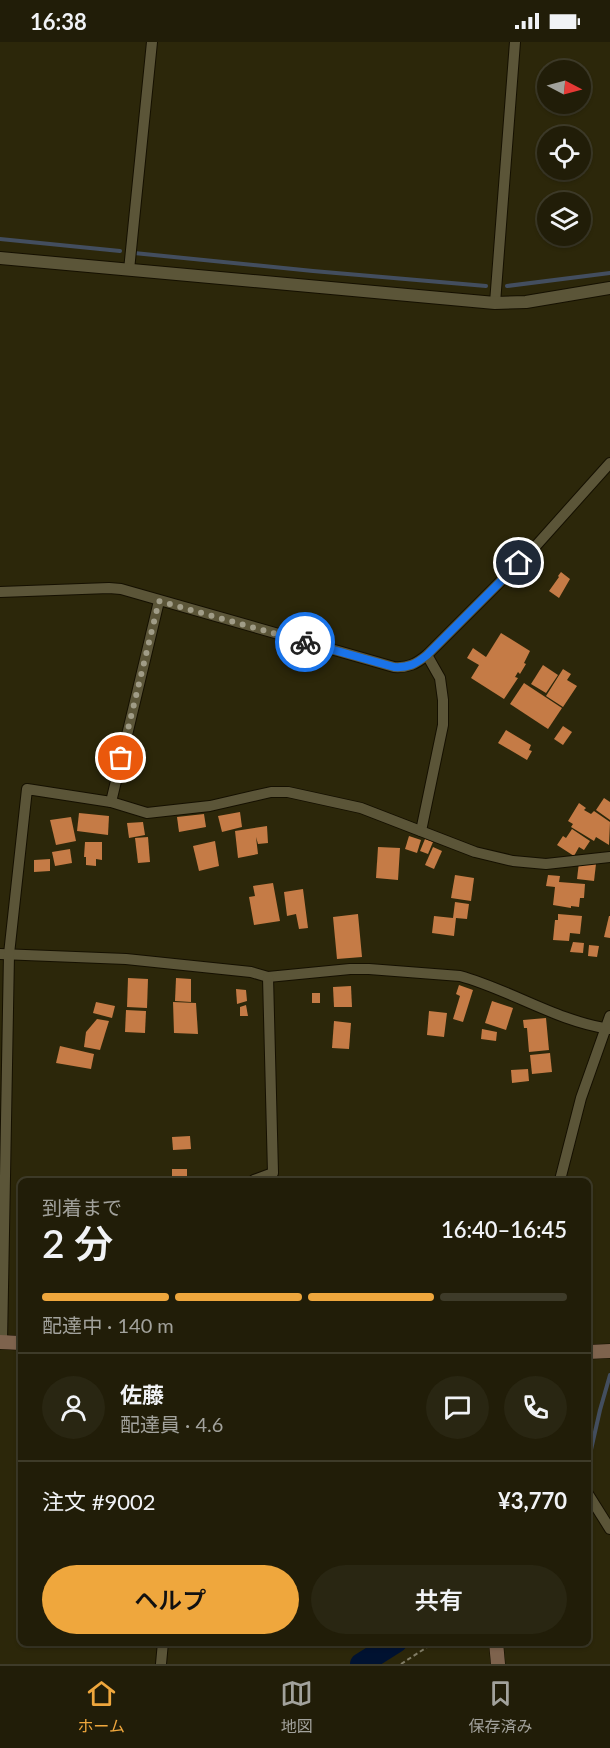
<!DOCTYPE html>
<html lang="ja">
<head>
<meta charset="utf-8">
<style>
  body { margin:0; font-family:Lato,"Noto Sans JP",sans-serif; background:#292612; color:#f1f3f6; height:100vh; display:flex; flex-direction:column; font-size:22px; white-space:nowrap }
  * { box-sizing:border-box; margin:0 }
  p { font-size:20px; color:#a2a29c }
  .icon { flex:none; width:33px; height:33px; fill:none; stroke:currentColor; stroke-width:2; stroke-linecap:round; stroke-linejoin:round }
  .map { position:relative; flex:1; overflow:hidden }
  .panel { position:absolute; left:18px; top:1136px; width:573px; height:468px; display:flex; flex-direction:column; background:#211d08; border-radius:9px; box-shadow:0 2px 4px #0004,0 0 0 2px #3e3b29 }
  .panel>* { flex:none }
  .needle { width:39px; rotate:96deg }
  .controls { position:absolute; left:537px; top:18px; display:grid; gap:12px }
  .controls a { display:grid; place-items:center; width:54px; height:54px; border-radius:50%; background:#211d08; box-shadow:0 2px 4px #0004,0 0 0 2px #3e3b29; font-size:30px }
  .pin { position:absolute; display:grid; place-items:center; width:51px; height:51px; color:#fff; margin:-26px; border:3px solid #fff; border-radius:50%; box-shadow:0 2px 6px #0007 }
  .courier { position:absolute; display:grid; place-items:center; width:60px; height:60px; margin:-30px; border:4px solid #1a73e8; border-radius:50%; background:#fff; color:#222; box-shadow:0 2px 8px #0007 }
  .head em { font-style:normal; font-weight:600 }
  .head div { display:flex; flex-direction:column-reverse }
  .head { display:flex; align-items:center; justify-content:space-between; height:102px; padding:0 24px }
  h1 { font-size:39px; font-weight:600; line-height:45px }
  .bar { display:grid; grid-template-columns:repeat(4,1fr); gap:9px 6px; align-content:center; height:72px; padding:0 24px }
  .bar i { height:8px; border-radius:4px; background:#3e3b29 }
  .bar .selected { background:#efa73d }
  .bar p { grid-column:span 4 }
  .line { display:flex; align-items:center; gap:15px; padding:0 24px; border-top:2px solid #3e3b29 }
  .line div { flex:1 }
  .round { display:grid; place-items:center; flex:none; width:63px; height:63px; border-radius:32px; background:#292612 }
  .action { display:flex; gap:12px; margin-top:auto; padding:12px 24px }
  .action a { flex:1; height:69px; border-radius:36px; background:#efa73d; color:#111; font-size:24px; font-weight:600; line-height:69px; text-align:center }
  .action a+a { background:#292612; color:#f1f3f6 }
  .status { display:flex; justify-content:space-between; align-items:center; height:42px; padding:0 30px; background:#211d08; direction:ltr }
  .status svg { height:16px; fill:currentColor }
  .menu { display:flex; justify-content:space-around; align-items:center; height:84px; border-top:2px solid #3e3b29; background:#211d08; font-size:16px; color:#a2a29c }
  .menu a { display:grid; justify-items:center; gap:3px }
  .menu .selected { color:#efa73d }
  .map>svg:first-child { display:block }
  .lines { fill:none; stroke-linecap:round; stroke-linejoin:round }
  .stream { stroke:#434e5f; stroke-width:4 }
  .river { stroke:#001231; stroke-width:22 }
  .building { fill:#c57b46 }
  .minor-casing { stroke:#151000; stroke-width:12 }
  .tertiary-casing { stroke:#151000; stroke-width:14 }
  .secondary-casing { stroke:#151000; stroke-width:15 }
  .path { stroke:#807c65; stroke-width:2; stroke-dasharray:4.5 3; stroke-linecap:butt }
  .minor { stroke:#5b5538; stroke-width:10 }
  .tertiary { stroke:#5b5538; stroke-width:12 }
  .secondary { stroke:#7e634d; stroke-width:14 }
  .done { stroke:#a09c87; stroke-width:6; stroke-dasharray:0 10.8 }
  .route { stroke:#1a73e8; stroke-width:8 }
</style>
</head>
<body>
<div class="status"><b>16:38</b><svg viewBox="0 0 49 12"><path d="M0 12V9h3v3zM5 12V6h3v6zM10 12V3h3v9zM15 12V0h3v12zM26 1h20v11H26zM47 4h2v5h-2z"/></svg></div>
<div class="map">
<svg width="610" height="1622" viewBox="0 0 610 1622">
  <rect width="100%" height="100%" fill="#2c270a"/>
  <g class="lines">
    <!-- stream -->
    <g class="stream">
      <path d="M0 197 120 209"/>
      <path d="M134 211 313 229 486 244"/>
      <path d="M507 244 610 231"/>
      <path d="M588 1421 600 1368 610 1333"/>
    </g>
    <!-- river -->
    <path class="river" d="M361 1622 396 1600"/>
  </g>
  <!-- building -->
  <g class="building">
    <path d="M561 530 570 537 559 556 549 549 559 535 558 534Z"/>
    <path d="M501 591 530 609 524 621 526 622 520 632 518 630 515 635 518 636 504 657 471 636 479 623 467 616 473 606 486 615Z"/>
    <path d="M543 623 558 633 546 651 531 642Z"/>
    <path d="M563 627 571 632 567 638 577 644 563 665 546 654Z"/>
    <path d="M524 641 562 666 548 687 510 662Z"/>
    <path d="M563 684 572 690 563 703 554 697Z"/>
    <path d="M506 688 531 703 529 708 532 709 527 718 498 701Z"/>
    <path d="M604 756 610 760V778L596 768Z"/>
    <path d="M579 761 586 766 584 768 591 772 594 769 610 780 609 803 596 795 594 799 571 785 573 782 568 779Z"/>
    <path d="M240 770 242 785 222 790 218 774Z"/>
    <path d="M79 771 109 774 108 793 77 789Z"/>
    <path d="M204 772 206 785 179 790 177 775Z"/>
    <path d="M71 775 76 799 56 803 50 778Z"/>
    <path d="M143 780 145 793 129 796 127 781Z"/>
    <path d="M267 784 268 801 258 802 256 795 258 812 238 816 235 789Z"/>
    <path d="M572 787 590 799 584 808 579 805 574 814 557 803 563 794 566 796Z"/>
    <path d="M409 794 421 798 417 811 405 807Z"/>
    <path d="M148 795 150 820 138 821 135 796Z"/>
    <path d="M425 797 433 800 428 812 420 809Z"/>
    <path d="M215 799 219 824 199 829 193 804Z"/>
    <path d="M85 800H102V818L96 817V824L86 823V815H84Z"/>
    <path d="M378 805 400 806 398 838 376 836Z"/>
    <path d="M433 805 442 809 434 827 425 823Z"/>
    <path d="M70 807 72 821 55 824 52 810Z"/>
    <path d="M50 817V829L34 830V818Z"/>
    <path d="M579 820 596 822 594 839 577 837Z"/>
    <path d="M455 833 474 836 471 859 451 856Z"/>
    <path d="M548 833 560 834 559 840 585 842 584 856H580L579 865 571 864V866L553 863 555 845 546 844Z"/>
    <path d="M273 841 280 879 254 883 249 855 255 854 253 844Z"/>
    <path d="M303 847 308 886 299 887 296 872 287 874 284 850Z"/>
    <path d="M455 860 469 862 467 877 456 876 454 894 432 891 434 874 453 876Z"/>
    <path d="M358 872 362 915 337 917 333 875Z"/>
    <path d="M558 872 582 874 580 892 570 891 569 899 553 898 555 878H558Z"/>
    <path d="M609 874H610V896L604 895Z"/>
    <path d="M573 900 584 901 583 911 570 910Z"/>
    <path d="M589 903 599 904 597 915 588 914Z"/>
    <path d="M128 936 148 937 147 966 127 965Z"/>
    <path d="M176 936 191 937V960L175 959Z"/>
    <path d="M459 943 473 948 463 980 453 977 460 954 456 952Z"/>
    <path d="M351 944 352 965H334L333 945Z"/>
    <path d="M236 947 246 948 247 959 237 962Z"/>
    <rect x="312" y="951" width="8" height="10"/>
    <path d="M492 959 513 966 506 988 485 981Z"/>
    <path d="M96 960 115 964 112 976 93 971Z"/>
    <path d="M173 960 196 961 198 992 174 991Z"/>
    <path d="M246 963 248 974H240V965Z"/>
    <path d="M126 968 146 969 145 991 125 990Z"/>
    <path d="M429 969 447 971 444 995 427 993Z"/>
    <path d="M546 976 549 1008 529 1010 527 986H524L523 978Z"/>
    <path d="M97 977 109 979 100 1008 84 1005 86 990Z"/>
    <path d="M334 979 351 981 349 1007 332 1006Z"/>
    <path d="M482 987 497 990 496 999 481 997Z"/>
    <path d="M60 1004 94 1012 91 1027 56 1021Z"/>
    <path d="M550 1011 552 1030 532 1032 530 1013Z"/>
    <path d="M528 1027 529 1039 512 1041 511 1028Z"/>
    <path d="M190 1094 191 1107 173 1108 172 1095Z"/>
    <rect x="172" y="1127" width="15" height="11"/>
  </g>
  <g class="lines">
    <defs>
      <g id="minor">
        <path d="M129 228 152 0"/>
        <path d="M495 261 515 0"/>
        <path d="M0 550 109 546 121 547 394 625C408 626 416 622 427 613L534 506 610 421"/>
        <path d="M111 760 159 559"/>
        <path d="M421 789 443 683V658L440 636 427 613"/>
        <path d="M0 912 126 917 251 930 268 935 350 927H369L460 934C511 948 556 979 610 987"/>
        <path d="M254 1138 273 1131 268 935"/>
        <path d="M560 1138 581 1056 610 974"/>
        <path d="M2 1301 9 912 27 747 111 760 147 771 210 764 271 750H288L361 766 475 810 513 819 546 822 610 815"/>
        <path d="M588 1452 610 1487"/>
        <path d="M161 1622 163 1600"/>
      </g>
      <path id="tertiary" d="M0 216 495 261 526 260 610 246"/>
      <g id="secondary">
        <path d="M0 1300 21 1301"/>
        <path d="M588 1310 610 1309"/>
        <path d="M496 1600 498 1622"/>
      </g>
    </defs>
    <!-- minor casing -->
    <use href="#minor" class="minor-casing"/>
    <!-- tertiary casing -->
    <use href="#tertiary" class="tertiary-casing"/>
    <!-- secondary casing -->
    <use href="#secondary" class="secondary-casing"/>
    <!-- path -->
    <path class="path" d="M401 1622 435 1600"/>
    <!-- minor -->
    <use href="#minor" class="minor"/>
    <!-- tertiary -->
    <use href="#tertiary" class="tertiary"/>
    <!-- secondary -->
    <use href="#secondary" class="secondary"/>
  </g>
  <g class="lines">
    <!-- done -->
    <path class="done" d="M121 716 159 559 305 600"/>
    <!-- route -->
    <path class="route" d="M305 600 394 625C408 626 416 622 427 613L519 521"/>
  </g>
</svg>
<div class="controls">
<a><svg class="needle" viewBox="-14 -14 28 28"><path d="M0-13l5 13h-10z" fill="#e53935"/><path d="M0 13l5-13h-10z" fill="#a2a29c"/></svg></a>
<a><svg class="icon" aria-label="locate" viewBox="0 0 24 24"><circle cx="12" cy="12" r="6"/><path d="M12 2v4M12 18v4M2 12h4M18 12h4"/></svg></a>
<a><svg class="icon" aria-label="layers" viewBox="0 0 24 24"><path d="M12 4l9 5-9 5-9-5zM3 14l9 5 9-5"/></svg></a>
</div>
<div class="pin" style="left:121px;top:716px;background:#ea580c"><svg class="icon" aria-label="bag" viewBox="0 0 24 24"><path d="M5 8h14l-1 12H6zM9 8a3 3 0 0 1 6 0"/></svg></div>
<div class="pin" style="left:519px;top:521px;background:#1f2937"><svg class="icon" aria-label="home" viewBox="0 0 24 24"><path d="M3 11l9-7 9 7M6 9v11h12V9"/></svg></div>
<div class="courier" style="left:305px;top:600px"><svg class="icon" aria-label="bike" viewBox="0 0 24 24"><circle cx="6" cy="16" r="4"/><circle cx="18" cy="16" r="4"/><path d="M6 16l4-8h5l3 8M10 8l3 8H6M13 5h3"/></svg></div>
<section class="panel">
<div class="head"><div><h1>2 分</h1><p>到着まで</p></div><em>16:40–16:45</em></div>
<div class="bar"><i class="selected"></i><i class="selected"></i><i class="selected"></i><i></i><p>配達中 · 140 m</p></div>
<div class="line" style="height:108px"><a class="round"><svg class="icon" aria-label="person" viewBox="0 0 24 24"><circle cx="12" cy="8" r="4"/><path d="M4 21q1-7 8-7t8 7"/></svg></a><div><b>佐藤</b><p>配達員 · 4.6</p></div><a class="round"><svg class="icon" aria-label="chat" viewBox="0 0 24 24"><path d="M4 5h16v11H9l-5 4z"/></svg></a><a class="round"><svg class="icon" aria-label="phone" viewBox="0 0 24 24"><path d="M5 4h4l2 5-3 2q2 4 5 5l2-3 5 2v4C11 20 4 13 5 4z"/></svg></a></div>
<div class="line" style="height:78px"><div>注文 #9002</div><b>¥3,770</b></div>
<div class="action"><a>ヘルプ</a><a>共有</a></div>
</section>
</div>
<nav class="menu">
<a class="selected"><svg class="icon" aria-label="home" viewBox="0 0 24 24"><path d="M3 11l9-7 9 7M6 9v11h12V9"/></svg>ホーム</a>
<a><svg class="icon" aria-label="map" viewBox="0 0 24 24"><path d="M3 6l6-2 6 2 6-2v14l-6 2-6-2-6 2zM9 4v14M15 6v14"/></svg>地図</a>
<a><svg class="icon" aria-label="saved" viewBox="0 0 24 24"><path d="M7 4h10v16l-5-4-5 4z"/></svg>保存済み</a>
</nav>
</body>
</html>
